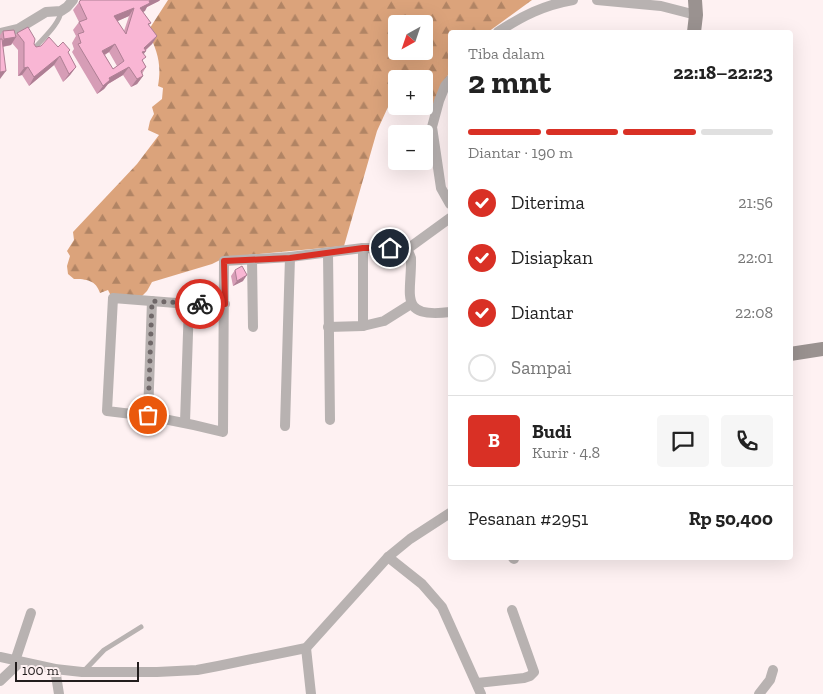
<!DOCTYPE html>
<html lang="id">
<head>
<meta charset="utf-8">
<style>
  body { margin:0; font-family:"Zilla Slab",serif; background:#f6f6f6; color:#222; height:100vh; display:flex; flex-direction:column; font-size:19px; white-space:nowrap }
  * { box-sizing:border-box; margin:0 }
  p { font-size:16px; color:#767676 }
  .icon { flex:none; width:28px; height:28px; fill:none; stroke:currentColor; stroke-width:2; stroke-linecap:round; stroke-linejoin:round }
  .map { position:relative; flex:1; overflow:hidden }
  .panel { position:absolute; left:448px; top:30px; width:345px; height:530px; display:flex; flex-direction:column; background:#fff; border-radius:5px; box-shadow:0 5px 20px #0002 }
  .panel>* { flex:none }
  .needle { width:32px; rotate:220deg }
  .controls { position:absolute; left:388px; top:15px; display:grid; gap:10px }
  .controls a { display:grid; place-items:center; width:45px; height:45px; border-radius:5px; background:#fff; box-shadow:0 5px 20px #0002; font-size:25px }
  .scale { position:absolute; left:15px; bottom:12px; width:124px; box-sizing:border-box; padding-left:5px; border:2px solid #221d1d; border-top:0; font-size:14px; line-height:18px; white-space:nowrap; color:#221d1d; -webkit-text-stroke:4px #fef1f2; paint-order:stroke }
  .pin { position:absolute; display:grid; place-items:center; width:42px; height:42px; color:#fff; margin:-21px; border:2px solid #fff; border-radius:50%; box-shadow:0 1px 5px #0007 }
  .courier { position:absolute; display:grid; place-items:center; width:50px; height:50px; margin:-25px; border:4px solid #d93025; border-radius:50%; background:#fff; color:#222; box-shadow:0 1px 6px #0007 }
  .overview em { font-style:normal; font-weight:700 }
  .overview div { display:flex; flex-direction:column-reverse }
  .overview { display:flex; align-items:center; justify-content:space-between; height:85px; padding:0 20px }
  h1 { font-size:32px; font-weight:700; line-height:38px }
  .bar { display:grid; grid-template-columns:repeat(4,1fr); gap:8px 5px; align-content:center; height:60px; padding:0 20px }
  .bar i { height:6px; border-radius:4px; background:#e0e0e0 }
  .bar .active { background:#d93025 }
  .bar p { grid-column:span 4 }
  .line { display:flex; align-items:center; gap:12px; padding:0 20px; border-top:1px solid #e0e0e0 }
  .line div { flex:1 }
  .round { display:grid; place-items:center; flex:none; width:52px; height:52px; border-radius:5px; background:#f6f6f6 }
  ol { padding:0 20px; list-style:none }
  li { display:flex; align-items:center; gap:15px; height:55px }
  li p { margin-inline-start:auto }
  li .icon { padding:5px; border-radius:50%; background:#d93025; color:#fff; stroke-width:4 }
  li:last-child { color:#767676 }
  li i { width:28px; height:28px; border:2px solid #e0e0e0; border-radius:50% }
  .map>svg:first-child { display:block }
  .forest { fill:url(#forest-firs); fill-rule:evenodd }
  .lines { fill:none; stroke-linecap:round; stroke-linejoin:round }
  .service { stroke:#b8b2b1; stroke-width:5 }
  .minor { stroke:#b8b2b1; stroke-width:10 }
  .secondary { stroke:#9a9290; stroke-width:14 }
  .wall { fill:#d69db6; fill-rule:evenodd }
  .shaded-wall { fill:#ae7f94 }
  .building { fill:#f9b6d4; stroke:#ae7f94; fill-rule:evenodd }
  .done { stroke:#6f6768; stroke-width:5; stroke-dasharray:0 9 }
  .route { stroke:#d93025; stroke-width:6 }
</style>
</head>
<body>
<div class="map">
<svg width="823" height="694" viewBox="0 0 823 694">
  <defs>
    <pattern id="forest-firs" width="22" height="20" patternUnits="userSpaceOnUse" patternTransform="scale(1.25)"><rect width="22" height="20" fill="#dba37b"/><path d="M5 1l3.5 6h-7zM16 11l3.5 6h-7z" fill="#b18464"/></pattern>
  </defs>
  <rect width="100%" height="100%" fill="#fef1f2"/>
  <!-- forest -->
  <path class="forest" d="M168 0H532L488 32H450V71L431 109 424 106V79H396V96H393L377 131 344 246 226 257 212 264 152 282 147 291 142 296 110 294 108 290 100 293C96 280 86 279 74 279L68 274 67 266 70 256 67 251 74 240 73 232 137 164 159 135 148 130 150 121 154 114 152 107 162 99 163 88 158 86C162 63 157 51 148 31ZM396 24H424V51H396Z"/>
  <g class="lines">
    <!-- service -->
    <g class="service">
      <path d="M33 50C41 40 60 24 61 11"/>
      <path d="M83 672 104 650 141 627"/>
    </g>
    <!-- minor -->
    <g class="minor">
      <path d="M597 0 661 6 696 15"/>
      <path d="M498 32C522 16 544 5 573 0"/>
      <path d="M0 33 18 29 46 12 61 11 67 7 73 0"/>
      <path d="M450 80 445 86 439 101 432 127 441 188 450 204"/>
      <path d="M406 250 450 218"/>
      <path d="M328 253 330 420"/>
      <path d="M252 259 253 327"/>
      <path d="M225 304H189L113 298 107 411C147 415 184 422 223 432L224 261 290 257 363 248 402 249 409 253 411 258C412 294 397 319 450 312"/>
      <path d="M363 326 384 321 411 304"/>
      <path d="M328 327 363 326V248"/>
      <path d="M148 415 152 301"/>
      <path d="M185 422 189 304"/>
      <path d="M285 426 290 257"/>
      <path d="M388 557 422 584 442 607 481 694"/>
      <path d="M513 558 514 559"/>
      <path d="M306 648 311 694"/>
      <path d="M0 657 55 669 82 672H157L197 670 218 666 306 648 388 557 410 539 450 513"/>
      <path d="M15 661 31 613"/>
      <path d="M55 669 59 694"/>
      <path d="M0 681 20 662"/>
      <path d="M477 683 524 678 530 676 534 672 512 610"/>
      <path d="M759 694 770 680 773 670"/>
    </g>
    <!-- secondary -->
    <g class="secondary">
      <path d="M694 32 696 15 695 0"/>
      <path d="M790 354 823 349"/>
    </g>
  </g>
  <!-- wall -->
  <g class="wall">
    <path d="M79 0H160L159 1 147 7 143 12 151 23 149 25 157 36 152 44 146 50 143 55V62L146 67 142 74 143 76 137 84 131 87 123 75 108 84 104 89 97 94 72 52 74 49 72 43 76 36 73 30 79 22 73 10 80 1ZM129 16 124 31 117 21ZM109 52 117 66 113 69 105 55Z"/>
    <path d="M3 31 16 35 17 33 34 44 36 47H58L68 53 76 67 70 75 63 82 54 65 29 86 22 75 18 76V50L12 43 11 45 3 47 0 79V35Z"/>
    <path d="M235 270 243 281 233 286 231 276Z"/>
  </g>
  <!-- shaded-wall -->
  <g class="shaded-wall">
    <path d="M151 0H160L159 1 147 7 145 11 134 17 140 8Z"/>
    <path d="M134 8 129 16 109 25 114 16Z"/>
    <path d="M157 36 152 44 143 52 146 51 140 59 136 60 144 48Z"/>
    <path d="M16 37 11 45 0 47V45L4 39Z"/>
    <path d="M115 44 109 52 96 59 102 51Z"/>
    <path d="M60 56 54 65 29 86 34 77Z"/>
    <path d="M28 67 22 75 18 76 24 68Z"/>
    <path d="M76 67 70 75 63 82 69 74Z"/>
    <path d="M129 67 123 75 108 84 104 89 97 94 109 78Z"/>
    <path d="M6 71 0 79V72Z"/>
    <path d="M143 76 137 84 131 87 137 79Z"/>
    <path d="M247 275 243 281 233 286 237 281Z"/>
  </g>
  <!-- building -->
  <g class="building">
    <path d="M81 0H151L149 1 150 3 140 8 151 23 148 24 157 36 144 48 146 51 142 52 146 57 142 60 146 67 141 71 143 76 137 79 129 67 109 78 110 80 103 86 78 44 81 43 78 34 84 32 79 22 87 19 79 2ZM134 8 126 34 114 16ZM115 44 124 61 113 69 102 51Z"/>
    <path d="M28 27 35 39 34 44 36 47 41 46 49 37 58 47 63 42 70 50 68 52 76 67 69 74 60 56 34 77 28 67 24 68V42L17 33Z"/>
    <path d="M14 30 16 37 4 39 3 31Z"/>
    <path d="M0 39H2L6 71 0 72Z"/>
    <path d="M242 266 247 275 237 281 235 270Z"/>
  </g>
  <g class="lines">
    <!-- done -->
    <path class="done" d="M148 415 152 301 200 304"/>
    <!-- route -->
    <path class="route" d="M200 304H225L224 261 290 258 363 248H390"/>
  </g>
</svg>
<div class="controls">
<a><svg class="needle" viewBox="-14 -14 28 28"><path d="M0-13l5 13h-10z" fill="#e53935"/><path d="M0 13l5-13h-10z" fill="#767676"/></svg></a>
<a>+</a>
<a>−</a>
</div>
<div class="scale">100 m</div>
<div class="pin" style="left:148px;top:415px;background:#ea580c"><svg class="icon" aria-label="bag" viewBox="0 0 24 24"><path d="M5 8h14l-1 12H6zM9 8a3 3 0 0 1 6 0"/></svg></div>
<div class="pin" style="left:390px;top:248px;background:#1f2937"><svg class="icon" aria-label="home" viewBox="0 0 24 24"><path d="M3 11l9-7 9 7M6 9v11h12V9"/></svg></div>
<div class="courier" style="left:200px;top:304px"><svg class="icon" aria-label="bike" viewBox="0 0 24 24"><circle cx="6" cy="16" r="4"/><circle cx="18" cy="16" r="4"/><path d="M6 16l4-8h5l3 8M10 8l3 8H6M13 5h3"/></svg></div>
<section class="panel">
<div class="overview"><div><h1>2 mnt</h1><p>Tiba dalam</p></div><em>22:18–22:23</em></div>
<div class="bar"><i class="active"></i><i class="active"></i><i class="active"></i><i></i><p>Diantar · 190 m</p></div>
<ol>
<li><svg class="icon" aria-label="check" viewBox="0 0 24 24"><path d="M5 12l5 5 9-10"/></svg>Diterima<p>21:56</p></li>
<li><svg class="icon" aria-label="check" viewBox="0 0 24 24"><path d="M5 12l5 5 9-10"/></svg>Disiapkan<p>22:01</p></li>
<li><svg class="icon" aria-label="check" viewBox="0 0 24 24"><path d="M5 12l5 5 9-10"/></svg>Diantar<p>22:08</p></li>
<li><i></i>Sampai</li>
</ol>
<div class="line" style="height:90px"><b class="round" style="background:#d93025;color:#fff">B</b><div><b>Budi</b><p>Kurir · 4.8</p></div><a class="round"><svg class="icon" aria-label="chat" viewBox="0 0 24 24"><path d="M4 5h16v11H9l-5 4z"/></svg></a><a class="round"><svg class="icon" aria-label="phone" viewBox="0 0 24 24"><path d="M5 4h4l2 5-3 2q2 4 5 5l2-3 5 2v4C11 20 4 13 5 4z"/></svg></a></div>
<div class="line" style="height:65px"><div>Pesanan #2951</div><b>Rp 50,400</b></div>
</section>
</div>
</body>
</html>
